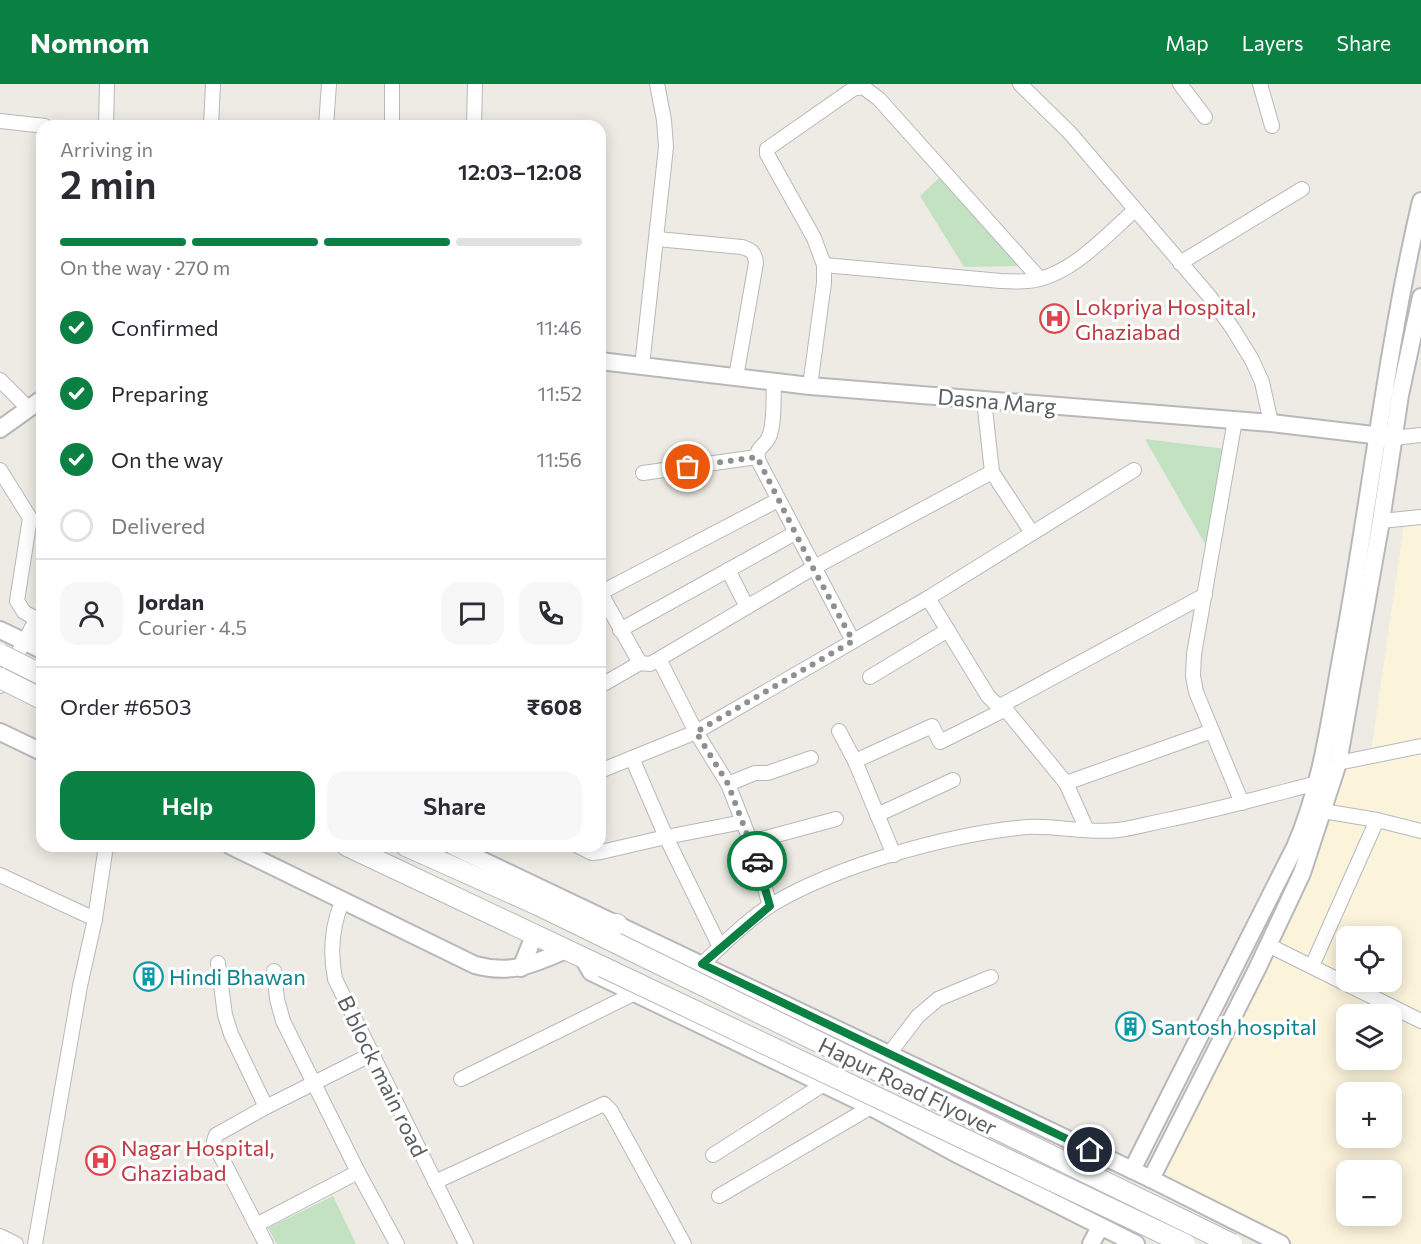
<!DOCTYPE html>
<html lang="en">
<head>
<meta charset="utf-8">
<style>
  body { margin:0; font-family:Commissioner,sans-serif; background:#f7f7f7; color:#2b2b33; height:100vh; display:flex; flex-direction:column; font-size:22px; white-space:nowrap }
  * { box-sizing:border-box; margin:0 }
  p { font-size:20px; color:#7c7c81 }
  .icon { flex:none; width:33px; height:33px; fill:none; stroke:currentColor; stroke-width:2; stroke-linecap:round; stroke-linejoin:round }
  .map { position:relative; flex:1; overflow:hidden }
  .panel { position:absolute; left:36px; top:36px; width:570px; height:732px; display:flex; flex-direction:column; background:#fff; border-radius:18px; box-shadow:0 3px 15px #0003 }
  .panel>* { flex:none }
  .buttons { position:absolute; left:1336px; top:842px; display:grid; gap:12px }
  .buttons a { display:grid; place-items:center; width:66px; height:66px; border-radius:12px; background:#fff; box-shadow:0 3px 15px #0003; font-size:30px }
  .pin { position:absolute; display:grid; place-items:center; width:51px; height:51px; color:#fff; margin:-26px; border:3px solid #fff; border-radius:50%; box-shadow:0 2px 6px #0007 }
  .courier { position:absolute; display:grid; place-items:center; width:60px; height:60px; margin:-30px; border:4px solid #0b8043; border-radius:50%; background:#fff; color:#222; box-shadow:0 2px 8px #0007 }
  .overview em { font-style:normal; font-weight:600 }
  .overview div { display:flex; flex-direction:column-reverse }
  .overview { display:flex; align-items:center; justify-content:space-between; height:102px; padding:0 24px }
  h1 { font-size:39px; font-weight:600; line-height:45px }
  .bar { display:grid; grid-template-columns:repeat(4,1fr); gap:9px 6px; align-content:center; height:72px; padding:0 24px }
  .bar i { height:8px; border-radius:4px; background:#e1e1e2 }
  .bar .current { background:#0b8043 }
  .bar p { grid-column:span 4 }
  .line { display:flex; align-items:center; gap:15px; padding:0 24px; border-top:2px solid #e1e1e2 }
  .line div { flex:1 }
  .round { display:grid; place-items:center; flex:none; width:63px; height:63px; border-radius:18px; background:#f7f7f7 }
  ol { padding:0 24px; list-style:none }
  li { display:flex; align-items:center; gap:18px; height:66px }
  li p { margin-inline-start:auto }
  li .icon { padding:6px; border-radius:50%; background:#0b8043; color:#fff; stroke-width:4 }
  li:last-child { color:#7c7c81 }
  li i { width:33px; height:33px; border:3px solid #e1e1e2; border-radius:50% }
  .primary-button { display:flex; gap:12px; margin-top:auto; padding:12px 24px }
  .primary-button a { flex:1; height:69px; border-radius:18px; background:#0b8043; color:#fff; font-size:24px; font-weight:600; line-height:69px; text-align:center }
  .primary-button a+a { background:#f7f7f7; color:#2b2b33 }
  header { display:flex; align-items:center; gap:36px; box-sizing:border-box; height:84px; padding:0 30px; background:#0b8043; color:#fff }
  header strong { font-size:28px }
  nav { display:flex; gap:33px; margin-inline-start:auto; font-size:21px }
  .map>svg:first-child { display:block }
  .commercial { fill:#fbf3da; fill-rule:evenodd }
  .green { fill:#c2e2c2 }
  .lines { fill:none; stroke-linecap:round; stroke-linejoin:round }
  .minor-casing { stroke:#b6b8bc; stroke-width:16 }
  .tertiary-casing { stroke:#b6b8bc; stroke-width:20 }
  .secondary-casing { stroke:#b7b9be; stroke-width:22 }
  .minor { stroke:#fff; stroke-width:14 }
  .tertiary { stroke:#fff; stroke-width:16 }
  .secondary { stroke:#fff; stroke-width:20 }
  .secondary-bridge-casing { stroke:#b7b9be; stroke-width:22; stroke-linecap:butt }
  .secondary-bridge { stroke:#fff; stroke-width:20 }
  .done { stroke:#8e9090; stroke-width:6; stroke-dasharray:0 10.8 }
  .route { stroke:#0b8043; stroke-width:8 }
  .labels { text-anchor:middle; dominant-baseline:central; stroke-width:6; stroke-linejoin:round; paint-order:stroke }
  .health-label { font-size:22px; fill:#be3a42; stroke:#fff; text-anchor:start }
  .street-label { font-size:22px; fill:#5b5f63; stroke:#fff }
  .culture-label { font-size:22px; fill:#0d838f; stroke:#fff; text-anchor:start }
</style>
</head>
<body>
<header>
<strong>Nomnom</strong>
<nav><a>Map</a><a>Layers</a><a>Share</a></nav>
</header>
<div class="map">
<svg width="1421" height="1160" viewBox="0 0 1421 1160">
  <rect width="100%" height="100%" fill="#edebe3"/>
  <!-- commercial -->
  <g class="commercial">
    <path d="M1421 439V656L1371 668 1404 440Z"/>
    <path d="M1421 669V1160H1290L1162 1094 1297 822 1347 682ZM1347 852H1392V897H1347ZM1347 930H1392V975H1347ZM1347 1008H1392V1053H1347ZM1347 1086H1392V1131H1347Z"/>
  </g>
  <!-- green -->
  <g class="green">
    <path d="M940 93 1021 182 964 183 920 112Z"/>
    <path d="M1145 355 1226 365 1205 460Z"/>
    <path d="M333 1112 356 1160H277L268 1144Z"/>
  </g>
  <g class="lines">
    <defs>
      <g id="minor">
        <path d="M1020 0 1070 49 1210 213 1233 245 1252 276 1262 298 1271 339"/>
        <path d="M1180 0 1205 33"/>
        <path d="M1260 0 1272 42"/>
        <path d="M0 37 45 42"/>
        <path d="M106 42 107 0"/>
        <path d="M211 42 213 0"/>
        <path d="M326 42 329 0"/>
        <path d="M392 42V0"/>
        <path d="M474 42 475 0"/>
        <path d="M657 155 742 163C751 166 755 168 756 179L736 293"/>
        <path d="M1180 179 1302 105"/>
        <path d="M824 181 1001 197C1010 197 1019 198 1028 197 1070 193 1105 152 1135 126"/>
        <path d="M642 282 666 63 664 36 657 0"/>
        <path d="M0 296 28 324"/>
        <path d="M774 298C773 313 775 339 769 353 764 365 754 362 759 378L853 557"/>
        <path d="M810 302 824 199V181L814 154 767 70V65L853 5 863 3 879 15 1040 195"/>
        <path d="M984 316 992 388 1032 449"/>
        <path d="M1235 336 1194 570 1193 592 1196 608 1242 719"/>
        <path d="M1394 354 1421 351"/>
        <path d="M0 386 30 434 17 517 24 528 42 538"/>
        <path d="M643 389 757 373"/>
        <path d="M1381 437 1421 433"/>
        <path d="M728 486 747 523"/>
        <path d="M600 508 640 579 650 580 659 575 696 648 728 700 754 766 770 822"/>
        <path d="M600 509 778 416"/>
        <path d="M928 514 988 612 997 621H1002L1205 511"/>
        <path d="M620 546 795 449"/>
        <path d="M35 563 42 547"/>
        <path d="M659 575 813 484 992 388"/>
        <path d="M870 593 948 546"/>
        <path d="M0 602 36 536"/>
        <path d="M600 602 640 579"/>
        <path d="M1002 621 1066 699 1087 746"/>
        <path d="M839 647 855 677"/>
        <path d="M632 674 666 753 743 738"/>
        <path d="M1338 679 1421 662"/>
        <path d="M600 687 696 648 928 514 1134 386"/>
        <path d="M1066 699 1212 647"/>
        <path d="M728 700 755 689H768L811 674"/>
        <path d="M1323 727 1377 736 1421 747"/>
        <path d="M877 731 953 696"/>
        <path d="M751 758 836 735"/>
        <path d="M578 762 592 769 601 768 666 753 720 863"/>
        <path d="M894 771 855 677 932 642 940 658 1006 625"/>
        <path d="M0 791 95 835"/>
        <path d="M342 818C332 842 330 869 335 895L466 1160"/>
        <path d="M1268 861 1421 937"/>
        <path d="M218 879 225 931 231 950 266 1023"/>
        <path d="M702 880C724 860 746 837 771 821 838 781 949 750 1027 743 1057 741 1087 750 1118 746 1134 744 1151 739 1167 736 1217 726 1267 712 1317 699"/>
        <path d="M1312 882 1377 736"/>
        <path d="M274 887 277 915 283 937 358 1088 397 1160"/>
        <path d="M889 970 918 932 938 915 991 893"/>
        <path d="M461 995 635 909"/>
        <path d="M713 1071 824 1000"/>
        <path d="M435 1098 604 1020 611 1027 684 1160"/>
        <path d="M719 1112 871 1023"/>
        <path d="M256 1141 358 1088"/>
        <path d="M0 1152 16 1160"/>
        <path d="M35 1160 80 902 95 835 106 762"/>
        <path d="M266 1160 216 1063 214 1057 216 1051 266 1023 374 969"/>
      </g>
      <g id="tertiary">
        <path d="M600 277 810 302 1271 339 1390 353"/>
        <path d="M0 345 42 315"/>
        <path d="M0 546 42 566"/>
        <path d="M0 648 42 668"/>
        <path d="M231 762 475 881C511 891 534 880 566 866"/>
        <path d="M452 762 1151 1095 1281 1160"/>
        <path d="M583 874 591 888 871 1023 955 1069 1136 1160"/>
        <path d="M521 884 534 852"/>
        <path d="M1132 1086 1295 763C1322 702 1330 634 1342 569 1370 419 1386 266 1421 117"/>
        <path d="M1151 1095 1257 885 1302 789 1338 679 1381 437 1400 311 1421 213"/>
        <path d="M1091 1160 1100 1143"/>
      </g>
      <g id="secondary">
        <path d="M347 762 603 883"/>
        <path d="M406 762 538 821 616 859"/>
        <path d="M584 843 617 840"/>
      </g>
    </defs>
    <!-- minor casing -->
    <use href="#minor" class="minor-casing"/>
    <!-- tertiary casing -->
    <use href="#tertiary" class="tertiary-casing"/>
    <!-- secondary casing -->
    <use href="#secondary" class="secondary-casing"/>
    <!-- minor -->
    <use href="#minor" class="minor"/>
    <!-- tertiary -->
    <use href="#tertiary" class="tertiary"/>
    <!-- secondary -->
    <use href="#secondary" class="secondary"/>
    <defs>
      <g id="secondary-bridge">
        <path d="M0 570 42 591"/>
        <path d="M0 594 42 615"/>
        <path d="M616 859 1232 1160"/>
        <path d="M603 883 1185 1160"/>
      </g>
    </defs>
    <!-- secondary-bridge casing -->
    <use href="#secondary-bridge" class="secondary-bridge-casing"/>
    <!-- secondary-bridge -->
    <use href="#secondary-bridge" class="secondary-bridge"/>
  </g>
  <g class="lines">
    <!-- done -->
    <path class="done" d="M688 383 757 373 813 484 853 557 696 648 728 700 757 777"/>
    <!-- route -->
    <path class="route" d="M757 777 770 822 702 880 1090 1066"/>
  </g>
  <!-- icons -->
  <defs>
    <symbol id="hospital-ring" viewBox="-11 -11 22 22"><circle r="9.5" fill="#fff" stroke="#e0444e" stroke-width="1.5"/><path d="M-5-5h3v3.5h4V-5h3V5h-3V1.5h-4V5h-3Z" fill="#e0444e"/></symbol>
    <symbol id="building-ring" viewBox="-11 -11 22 22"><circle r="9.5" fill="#fff" stroke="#0f9aa8" stroke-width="1.5"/><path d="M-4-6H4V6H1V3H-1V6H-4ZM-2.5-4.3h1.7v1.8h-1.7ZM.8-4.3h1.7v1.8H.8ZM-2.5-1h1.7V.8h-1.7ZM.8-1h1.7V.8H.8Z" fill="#0f9aa8"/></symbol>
  </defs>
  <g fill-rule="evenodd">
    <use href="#hospital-ring" x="1038" y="218" width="33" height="33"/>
    <use href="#building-ring" x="132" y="876" width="33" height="33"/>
    <use href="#building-ring" x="1114" y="926" width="33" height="33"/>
    <use href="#hospital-ring" x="84" y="1060" width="33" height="33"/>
  </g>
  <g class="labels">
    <!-- health labels -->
    <g class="health-label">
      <text x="1075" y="222">Lokpriya Hospital,<tspan x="1075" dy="25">Ghaziabad</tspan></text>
      <text x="121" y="1063">Nagar Hospital,<tspan x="121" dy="25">Ghaziabad</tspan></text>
    </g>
    <!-- street labels -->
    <g class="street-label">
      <text transform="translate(997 317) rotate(5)">Dasna Marg</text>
      <text transform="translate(383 992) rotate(64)">B block main road</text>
      <text transform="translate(908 1002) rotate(26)">Hapur Road Flyover</text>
    </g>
    <!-- culture labels -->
    <g class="culture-label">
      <text x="169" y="892">Hindi Bhawan</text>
      <text x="1151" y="942">Santosh hospital</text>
    </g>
  </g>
</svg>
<div class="buttons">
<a><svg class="icon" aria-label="locate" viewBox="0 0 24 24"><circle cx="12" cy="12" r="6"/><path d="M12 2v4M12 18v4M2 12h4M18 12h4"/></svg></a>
<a><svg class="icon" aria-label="layers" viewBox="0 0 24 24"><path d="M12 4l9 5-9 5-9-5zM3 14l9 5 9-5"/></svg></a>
<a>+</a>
<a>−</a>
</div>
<div class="pin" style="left:688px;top:383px;background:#ea580c"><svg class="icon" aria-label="bag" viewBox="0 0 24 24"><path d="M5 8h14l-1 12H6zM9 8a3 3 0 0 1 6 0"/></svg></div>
<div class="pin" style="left:1090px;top:1066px;background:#1f2937"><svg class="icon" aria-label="home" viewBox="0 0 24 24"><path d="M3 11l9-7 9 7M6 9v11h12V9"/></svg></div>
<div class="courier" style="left:757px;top:777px"><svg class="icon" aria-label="car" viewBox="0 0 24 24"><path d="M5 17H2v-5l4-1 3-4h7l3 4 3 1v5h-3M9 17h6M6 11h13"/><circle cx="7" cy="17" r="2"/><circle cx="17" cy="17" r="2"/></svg></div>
<section class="panel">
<div class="overview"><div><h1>2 min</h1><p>Arriving in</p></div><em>12:03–12:08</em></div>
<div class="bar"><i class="current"></i><i class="current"></i><i class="current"></i><i></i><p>On the way · 270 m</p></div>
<ol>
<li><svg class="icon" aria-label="check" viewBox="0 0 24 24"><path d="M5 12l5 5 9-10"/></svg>Confirmed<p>11:46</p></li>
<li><svg class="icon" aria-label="check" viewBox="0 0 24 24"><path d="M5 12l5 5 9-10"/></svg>Preparing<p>11:52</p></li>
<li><svg class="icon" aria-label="check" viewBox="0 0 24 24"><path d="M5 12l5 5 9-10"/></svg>On the way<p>11:56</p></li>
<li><i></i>Delivered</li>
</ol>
<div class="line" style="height:108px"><a class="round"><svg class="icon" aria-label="person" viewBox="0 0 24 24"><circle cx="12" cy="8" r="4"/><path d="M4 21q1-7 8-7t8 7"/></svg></a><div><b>Jordan</b><p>Courier · 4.5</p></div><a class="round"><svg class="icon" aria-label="chat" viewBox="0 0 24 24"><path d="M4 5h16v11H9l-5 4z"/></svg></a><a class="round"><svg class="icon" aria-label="phone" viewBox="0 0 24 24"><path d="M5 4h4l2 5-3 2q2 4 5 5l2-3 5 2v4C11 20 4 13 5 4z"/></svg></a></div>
<div class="line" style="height:78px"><div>Order #6503</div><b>₹608</b></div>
<div class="primary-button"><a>Help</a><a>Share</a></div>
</section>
</div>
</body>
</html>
